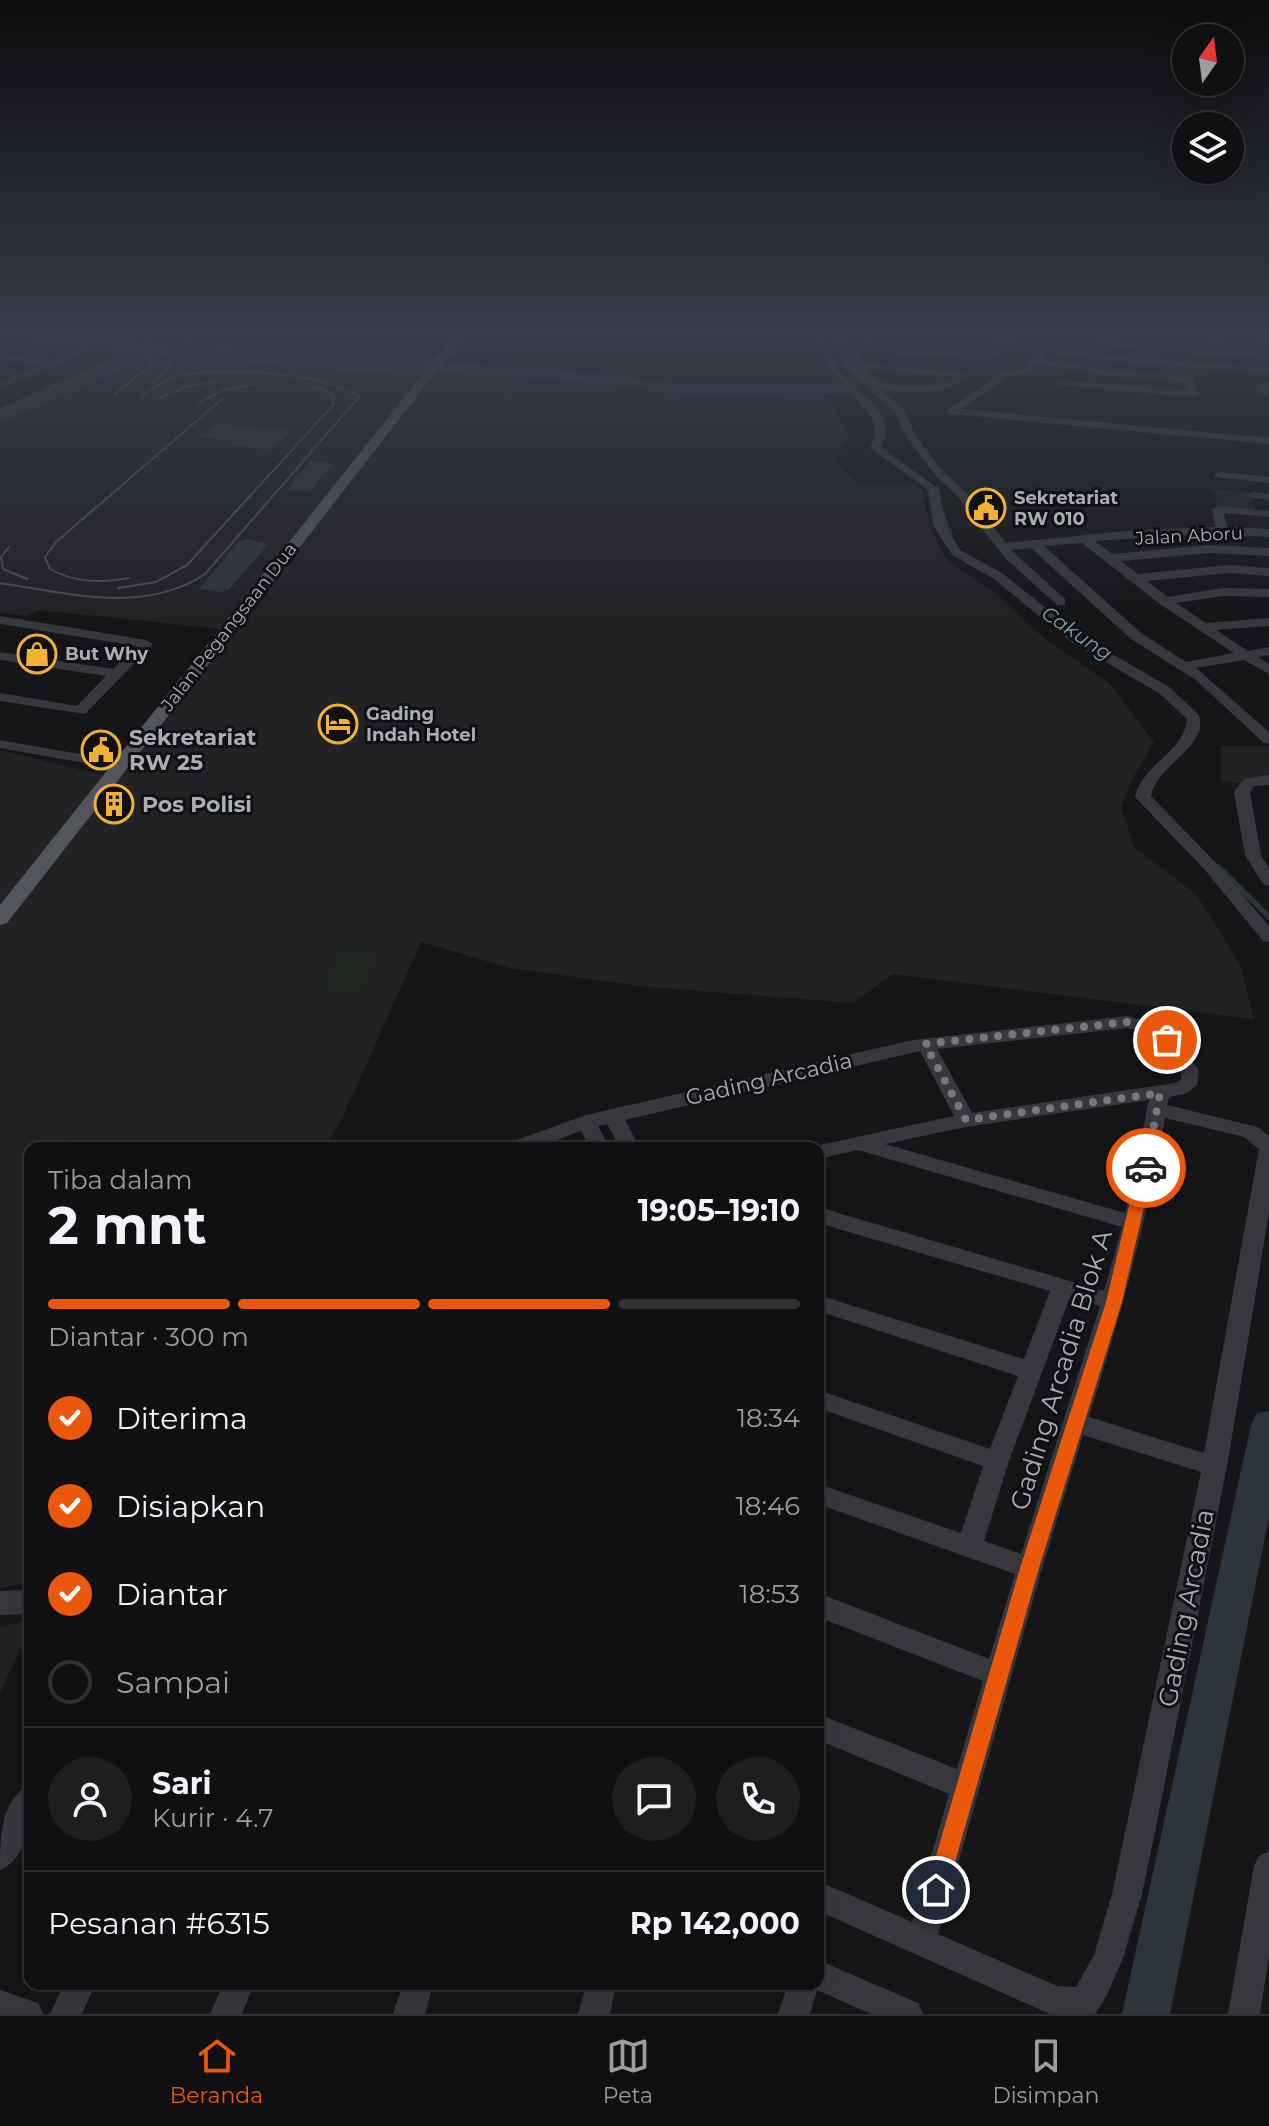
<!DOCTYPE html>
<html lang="id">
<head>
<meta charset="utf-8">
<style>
  body { margin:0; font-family:Montserrat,sans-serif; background:#1e1e20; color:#f1f3f6; height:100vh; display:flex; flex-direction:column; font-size:30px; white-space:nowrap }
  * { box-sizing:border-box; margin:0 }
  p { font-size:26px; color:#9c9d9f }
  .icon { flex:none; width:44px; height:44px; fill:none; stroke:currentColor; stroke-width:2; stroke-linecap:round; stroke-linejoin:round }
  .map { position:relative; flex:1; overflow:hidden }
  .panel { position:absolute; left:24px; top:1142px; width:800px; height:848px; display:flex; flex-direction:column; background:#101012; border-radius:16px; box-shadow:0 8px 32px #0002,0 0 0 2px #303032 }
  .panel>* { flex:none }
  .needle { width:52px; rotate:14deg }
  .controls { position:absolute; left:1172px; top:24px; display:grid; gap:16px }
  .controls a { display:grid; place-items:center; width:72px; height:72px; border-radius:50%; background:#101012; box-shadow:0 8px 32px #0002,0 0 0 2px #303032; font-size:40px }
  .pin { position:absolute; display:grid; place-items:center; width:68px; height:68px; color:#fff; margin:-34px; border:4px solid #fff; border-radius:50%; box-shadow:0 2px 8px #0007 }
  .courier { position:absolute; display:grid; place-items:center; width:80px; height:80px; margin:-40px; border:6px solid #ea580c; border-radius:50%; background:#fff; color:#222; box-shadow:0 2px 10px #0007 }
  .head em { font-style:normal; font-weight:700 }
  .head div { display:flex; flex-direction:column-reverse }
  .head { display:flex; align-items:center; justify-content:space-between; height:136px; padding:0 24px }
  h1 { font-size:52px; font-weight:700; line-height:60px }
  .bar { display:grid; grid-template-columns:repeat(4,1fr); gap:12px 8px; align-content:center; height:96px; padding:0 24px }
  .bar i { height:10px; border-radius:6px; background:#303032 }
  .bar .active { background:#ea580c }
  .bar p { grid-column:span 4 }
  .line { display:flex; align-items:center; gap:20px; padding:0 24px; border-top:2px solid #303032 }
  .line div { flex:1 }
  .round { display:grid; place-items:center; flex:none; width:84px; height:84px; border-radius:42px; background:#1e1e20 }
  ol { padding:0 24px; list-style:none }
  li { display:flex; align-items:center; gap:24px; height:88px }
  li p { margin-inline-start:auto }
  li .icon { padding:8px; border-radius:50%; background:#ea580c; color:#fff; stroke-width:4 }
  li:last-child { color:#9c9d9f }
  li i { width:44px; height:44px; border:4px solid #303032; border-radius:50% }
  .dock { display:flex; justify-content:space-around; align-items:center; height:112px; border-top:2px solid #303032; background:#101012; font-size:22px; color:#9c9d9f }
  .dock a { display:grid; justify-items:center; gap:4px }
  .dock .active { color:#ea580c }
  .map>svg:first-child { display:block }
  .built { fill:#222225 }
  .green { fill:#1e261f }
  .water { fill:#2c353c }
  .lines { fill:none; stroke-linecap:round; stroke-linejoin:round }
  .stream-far2 { stroke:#2c353c; stroke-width:3 }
  .stream-far1 { stroke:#2c353c; stroke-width:4 }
  .stream { stroke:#2c353c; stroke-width:5 }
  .river { fill:#2c353c; fill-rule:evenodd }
  .minor { fill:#37383d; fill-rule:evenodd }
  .major { fill:#53555c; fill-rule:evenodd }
  .tram { stroke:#4a4c52; stroke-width:2 }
  .route { fill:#ea580c }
  .done { stroke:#757880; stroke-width:8; stroke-dasharray:0 14.4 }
  .labels { text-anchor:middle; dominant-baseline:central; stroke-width:6; stroke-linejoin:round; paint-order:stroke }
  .far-poi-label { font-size:18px; font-weight:bold; fill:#a8adb8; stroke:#111113; text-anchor:start }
  .far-street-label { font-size:18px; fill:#a8adb8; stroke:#111113 }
  .far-water-label { font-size:20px; font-style:italic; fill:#7f9bb3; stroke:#111113 }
  .poi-label { font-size:22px; font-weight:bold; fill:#a8adb8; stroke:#111113; text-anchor:start }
  .street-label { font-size:22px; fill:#a8adb8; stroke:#111113 }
  .near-street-label { font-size:26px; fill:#a8adb8; stroke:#111113 }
</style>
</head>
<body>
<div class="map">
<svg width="1269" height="2014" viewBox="0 0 1269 2014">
  <rect width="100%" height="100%" fill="#161618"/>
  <!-- built -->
  <g class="built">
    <path d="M314 336H468L444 366 581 374 704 390 814 389 834 405 850 437 836 457 840 468 858 483 916 484 927 497 923 500 933 533 945 558 999 596 1045 639 1109 683 1154 742 1130 783 1122 808 1134 848 1196 894 1241 966 1254 1019 892 974 854 1003 647 987 510 968 421 942 342 1119 325 1148H30V1581L0 1589V750L103 775 222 629 37 610 27 616 0 613V422L157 354 428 374 433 366 289 357Z"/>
    <path d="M1211 488 1250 493 1254 510 1219 506Z"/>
    <path d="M1221 746H1269V777L1248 778 1244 784 1221 781Z"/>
    <path d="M30 1619V1628L0 1693V1627Z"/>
  </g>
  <!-- green -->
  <path class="green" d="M341 949 379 952 361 993 322 989Z"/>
  <!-- water -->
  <g class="water">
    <path d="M218 424 286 430 290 433 271 449 233 446 229 440 196 437Z"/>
    <path d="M311 461 333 464 309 492 287 490Z"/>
    <path d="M247 539 268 544 229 590 221 592 199 589 239 541Z"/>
  </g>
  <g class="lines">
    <!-- stream-far2 -->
    <g class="stream-far2">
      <path d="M867 399C881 412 890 426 880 444"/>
      <path d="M942 511 949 532"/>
    </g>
    <!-- stream-far1 -->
    <path class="stream-far1" d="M949 530 951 536"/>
    <!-- stream -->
    <path class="stream" d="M1219 867 1269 917"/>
    <!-- river -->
    <g class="river">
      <path d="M50 336H96L157 344 576 371 690 385 852 383 860 388 852 393 690 395 576 381 161 353 0 423V412L141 350 57 340Z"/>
      <path d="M1269 1410V1517L1170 2014H1122L1251 1425 1256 1414Z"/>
    </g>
    <!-- minor -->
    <g class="minor">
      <path d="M4 336H34L132 348 150 336H161L143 349 429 371 434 374 429 377 135 354 0 415V408L124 353 93 349 0 389V382L41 365 0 360V354L52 360 81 348Z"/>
      <path d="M190 336H200L190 346H184Z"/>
      <path d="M816 336H826C829 351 835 364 844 376 863 399 896 413 881 447L939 489 945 525 960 550 1002 573 1081 636 1169 687 1199 715C1209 748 1157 764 1151 796L1217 864 1269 926V942L1263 941 1205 870 1135 797C1143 763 1184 753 1187 719L1159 693 1071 642 994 579 952 555 933 525 928 490 870 448 875 437 874 420 830 369Z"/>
      <path d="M833 336H842L850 357C858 344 867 336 882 336L869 346 988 354 1004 344 939 336 1016 340V344L990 360 863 351 859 358 862 364 970 373V377C944 394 909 395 879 388L905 411 915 435 942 470 967 494 1006 543 1136 530 1215 527 1212 509 1218 506 1269 511V517L1224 513 1227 527 1269 529V537L1202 534 1095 541 1112 554 1209 545 1269 548V556L1209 553 1121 561 1138 574 1229 565 1269 568V576L1229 573 1147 581 1168 597 1223 588 1269 589V597L1223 596 1176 603 1206 623 1269 618V626L1216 630 1248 651 1269 647V655L1258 657 1269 664V674L1244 660 1196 668 1269 732V744L1264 743 1196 680 1131 639 1031 548 1011 550 1065 599V605H1057L1005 558 959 498 934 474 905 435 896 414 845 367ZM866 370 957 377C931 389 887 394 866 370ZM1082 543 1160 604 1234 653 1186 662 1141 633 1044 546Z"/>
      <path d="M1062 336 1269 353V359L1120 348Z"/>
      <path d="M1185 336H1220L1225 339 1220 342Z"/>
      <path d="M1253 338 1269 339V345L1250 343Z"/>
      <path d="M213 343 439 358 444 361 439 364 210 348V344Z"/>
      <path d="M1045 346 1104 355 1269 368V374L1104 361 1042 351V347Z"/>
      <path d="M1040 351 1045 354 1041 359 1107 370 1193 377 1199 394 1194 397 1059 385 1054 382 1056 380 1188 390 1186 382 1107 376 1037 364 1030 373 1009 377 961 409 1269 438V444L951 414 946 411 1003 372 1024 369Z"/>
      <path d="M1269 382V388H1266L1269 399 1253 386Z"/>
      <path d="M1220 472 1269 477V483L1216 477 1214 475Z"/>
      <path d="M1253 492 1269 494V500L1249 497 1247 495Z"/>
      <path d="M0 616 146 640 153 644 85 714 0 701V693L77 706 106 676 0 660V652L113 669 136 646 0 624Z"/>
      <path d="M0 740 119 761 126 765 119 769 0 748Z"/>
      <path d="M1269 775V785L1254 786 1250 792 1261 855 1269 868V886L1263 884 1245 855 1234 792 1244 779Z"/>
      <path d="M1127 1016 1162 1026 1199 1070 1197 1085 1187 1093 1169 1097 1167 1105 1258 1127 1269 1136V1211L1254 1304 1227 1466 1156 1827 1142 1894 1123 1958 1107 1995 1095 2014H1050L818 1911V1881L912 1922 949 1794 818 1740V1714L957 1769 983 1681 818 1617V1593L989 1659 1015 1574 818 1504V1484L961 1533 983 1466 818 1408V1390L990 1449 1018 1376 818 1311V1295L1024 1359 1050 1291 818 1223V1207L1104 1291 1122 1227 858 1150 818 1159V1148L811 1147 954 1116 920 1051 625 1120 640 1148H620L607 1124 598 1126 610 1148H590L581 1131 535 1148H505L508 1143 586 1115 913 1040ZM1127 1028 1150 1034 1181 1071V1079L1175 1083 972 1113 937 1049ZM1149 1100 1125 1213 885 1144 966 1127ZM1165 1118 1244 1137 1259 1149 1204 1453 1089 1417C1120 1317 1147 1221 1165 1118ZM1070 1297 1100 1306 1021 1554 984 1541 1009 1461ZM1083 1435 1201 1472 1112 1894 1094 1955 1076 1987 1057 1986 938 1934 1041 1572Z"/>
      <path d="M30 1590V1614L0 1615V1591Z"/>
      <path d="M30 1785C30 1813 31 1857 0 1870 0 1841 0 1798 30 1785Z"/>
      <path d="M1269 1851V1956L1260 2014H1228L1254 1866 1259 1856Z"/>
      <path d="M818 1960 918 2003 923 2014H871L817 1990 810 2014H778L788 1984H818Z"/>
      <path d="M64 1984H95L82 2014H50Z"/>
      <path d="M223 1984H254L242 2014H210Z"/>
      <path d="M403 1984H433L425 2014H393Z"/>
      <path d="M586 1984H616L610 2014H578Z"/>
      <path d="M0 1990 38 2003 43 2014H0Z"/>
    </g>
    <!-- major -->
    <path class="major" d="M453 336H464L7 923 0 925V905Z"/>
    <!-- tram -->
    <g class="tram">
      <path d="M61 336 158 350 169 357 171 364 153 382"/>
      <path d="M115 394 151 365 149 355 135 348"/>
      <path d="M160 398 185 387 215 382"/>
      <path d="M199 402 223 390 257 384"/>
      <path d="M9 547 1 557 3 569 27 579"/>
      <path d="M129 578C101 583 75 583 50 569L45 557 56 542 222 399"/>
      <path d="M0 583C68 593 144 615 205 574L359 397C325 373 221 366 180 376 166 380 153 388 141 396"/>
      <path d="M118 588 156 582 187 565 334 404 332 394 313 386"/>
    </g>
  </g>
  <!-- sky -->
  <linearGradient id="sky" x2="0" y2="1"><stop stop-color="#0c0c0d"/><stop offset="0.54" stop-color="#363c48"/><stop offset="1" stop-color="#363c48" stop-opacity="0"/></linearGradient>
  <rect width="1269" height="618" fill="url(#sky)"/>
  <!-- route -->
  <path class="route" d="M1146 1163 1153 1168 1122 1302 1039 1568 947 1890 944 1897 936 1900 929 1897 926 1890 1020 1568 1106 1302 1138 1168Z"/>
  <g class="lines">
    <!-- done -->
    <path class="done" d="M1146 1168 1160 1093 966 1120 925 1044 1127 1022 1156 1030 1167 1040"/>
  </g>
  <!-- icons -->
  <defs>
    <symbol id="civic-ring" viewBox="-11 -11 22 22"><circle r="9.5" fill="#111113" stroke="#f2b134" stroke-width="1.5"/><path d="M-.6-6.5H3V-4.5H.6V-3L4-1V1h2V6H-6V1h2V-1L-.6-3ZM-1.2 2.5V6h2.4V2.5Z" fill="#f2b134"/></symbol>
    <symbol id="shop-ring" viewBox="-11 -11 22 22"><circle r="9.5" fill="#111113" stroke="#f2b134" stroke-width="1.5"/><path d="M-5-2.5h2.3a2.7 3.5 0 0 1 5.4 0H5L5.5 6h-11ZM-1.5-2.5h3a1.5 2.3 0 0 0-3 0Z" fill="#f2b134"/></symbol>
    <symbol id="hotel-ring" viewBox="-11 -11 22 22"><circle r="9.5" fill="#111113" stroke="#f2b134" stroke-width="1.5"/><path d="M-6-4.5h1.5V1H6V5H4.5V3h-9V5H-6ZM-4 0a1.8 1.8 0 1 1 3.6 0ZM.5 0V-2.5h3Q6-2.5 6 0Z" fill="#f2b134"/></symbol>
    <symbol id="building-ring" viewBox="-11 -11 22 22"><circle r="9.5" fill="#111113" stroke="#f2b134" stroke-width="1.5"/><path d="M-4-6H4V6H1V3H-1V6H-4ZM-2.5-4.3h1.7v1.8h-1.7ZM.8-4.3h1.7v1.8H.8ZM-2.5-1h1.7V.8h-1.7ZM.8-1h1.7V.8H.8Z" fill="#f2b134"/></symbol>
  </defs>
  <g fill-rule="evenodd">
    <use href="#civic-ring" x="964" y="486" width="44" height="44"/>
    <use href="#shop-ring" x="15" y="632" width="44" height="44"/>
    <use href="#hotel-ring" x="316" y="702" width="44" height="44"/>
    <use href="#civic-ring" x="79" y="728" width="44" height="44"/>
    <use href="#building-ring" x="92" y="782" width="44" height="44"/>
  </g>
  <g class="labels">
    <!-- far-poi labels -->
    <g class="far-poi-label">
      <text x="1014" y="498">Sekretariat<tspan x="1014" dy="21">RW 010</tspan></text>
      <text x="65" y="654">But Why</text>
      <text x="366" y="714">Gading<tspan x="366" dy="21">Indah Hotel</tspan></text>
    </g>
    <!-- far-street labels -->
    <g class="far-street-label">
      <text transform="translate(1189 536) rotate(-3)">Jalan Aboru</text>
      <text transform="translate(229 627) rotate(-52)">Jalan Pegangsaan Dua</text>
    </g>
    <!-- far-water labels -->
    <g class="far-water-label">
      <text transform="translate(1077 633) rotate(34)">Cakung</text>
    </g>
    <!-- poi labels -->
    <g class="poi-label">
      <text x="129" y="737">Sekretariat<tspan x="129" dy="25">RW 25</tspan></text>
      <text x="142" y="804">Pos Polisi</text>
    </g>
    <!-- street labels -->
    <g class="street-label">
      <text transform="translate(769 1079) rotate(-13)">Gading Arcadia</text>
    </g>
    <!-- near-street labels -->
    <g class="near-street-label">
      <text transform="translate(1061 1370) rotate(-73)">Gading Arcadia Blok A</text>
      <text transform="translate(1186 1608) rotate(-79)">Gading Arcadia</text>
    </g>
  </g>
</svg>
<div class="controls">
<a><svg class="needle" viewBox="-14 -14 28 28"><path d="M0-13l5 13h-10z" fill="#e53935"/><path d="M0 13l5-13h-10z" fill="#9c9d9f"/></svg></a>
<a><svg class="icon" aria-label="layers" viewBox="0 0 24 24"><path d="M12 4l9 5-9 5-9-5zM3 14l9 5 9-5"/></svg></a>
</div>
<div class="pin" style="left:1167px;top:1040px;background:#ea580c"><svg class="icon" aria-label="bag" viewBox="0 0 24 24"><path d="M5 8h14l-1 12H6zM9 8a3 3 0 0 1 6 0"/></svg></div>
<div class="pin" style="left:936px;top:1890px;background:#1f2937"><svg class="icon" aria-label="home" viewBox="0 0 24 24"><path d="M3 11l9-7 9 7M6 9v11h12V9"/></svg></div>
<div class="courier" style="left:1146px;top:1168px"><svg class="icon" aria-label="car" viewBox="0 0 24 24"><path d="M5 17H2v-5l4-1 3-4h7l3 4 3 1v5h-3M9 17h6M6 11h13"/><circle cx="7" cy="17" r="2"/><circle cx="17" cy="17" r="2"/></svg></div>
<section class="panel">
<div class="head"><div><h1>2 mnt</h1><p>Tiba dalam</p></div><em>19:05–19:10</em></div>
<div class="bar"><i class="active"></i><i class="active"></i><i class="active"></i><i></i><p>Diantar · 300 m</p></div>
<ol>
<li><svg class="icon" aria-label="check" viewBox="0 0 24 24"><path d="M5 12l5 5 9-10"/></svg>Diterima<p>18:34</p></li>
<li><svg class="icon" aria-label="check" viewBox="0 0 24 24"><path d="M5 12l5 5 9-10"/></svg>Disiapkan<p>18:46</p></li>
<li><svg class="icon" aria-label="check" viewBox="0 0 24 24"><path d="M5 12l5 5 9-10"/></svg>Diantar<p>18:53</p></li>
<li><i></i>Sampai</li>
</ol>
<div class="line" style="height:144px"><a class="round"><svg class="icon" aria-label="person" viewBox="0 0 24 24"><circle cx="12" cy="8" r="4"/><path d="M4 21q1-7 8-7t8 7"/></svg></a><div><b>Sari</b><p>Kurir · 4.7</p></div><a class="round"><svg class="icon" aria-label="chat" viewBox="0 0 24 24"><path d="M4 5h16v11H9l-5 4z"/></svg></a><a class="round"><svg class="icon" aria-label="phone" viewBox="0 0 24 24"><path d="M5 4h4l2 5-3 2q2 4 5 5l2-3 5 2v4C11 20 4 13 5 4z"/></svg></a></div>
<div class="line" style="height:104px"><div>Pesanan #6315</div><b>Rp 142,000</b></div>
</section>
</div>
<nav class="dock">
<a class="active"><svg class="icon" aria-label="home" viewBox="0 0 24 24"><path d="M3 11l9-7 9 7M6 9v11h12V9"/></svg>Beranda</a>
<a><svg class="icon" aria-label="map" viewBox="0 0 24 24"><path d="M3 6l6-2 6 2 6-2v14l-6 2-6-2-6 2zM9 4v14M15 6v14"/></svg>Peta</a>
<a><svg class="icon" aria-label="saved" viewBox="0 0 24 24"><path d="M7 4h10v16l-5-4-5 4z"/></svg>Disimpan</a>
</nav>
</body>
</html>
